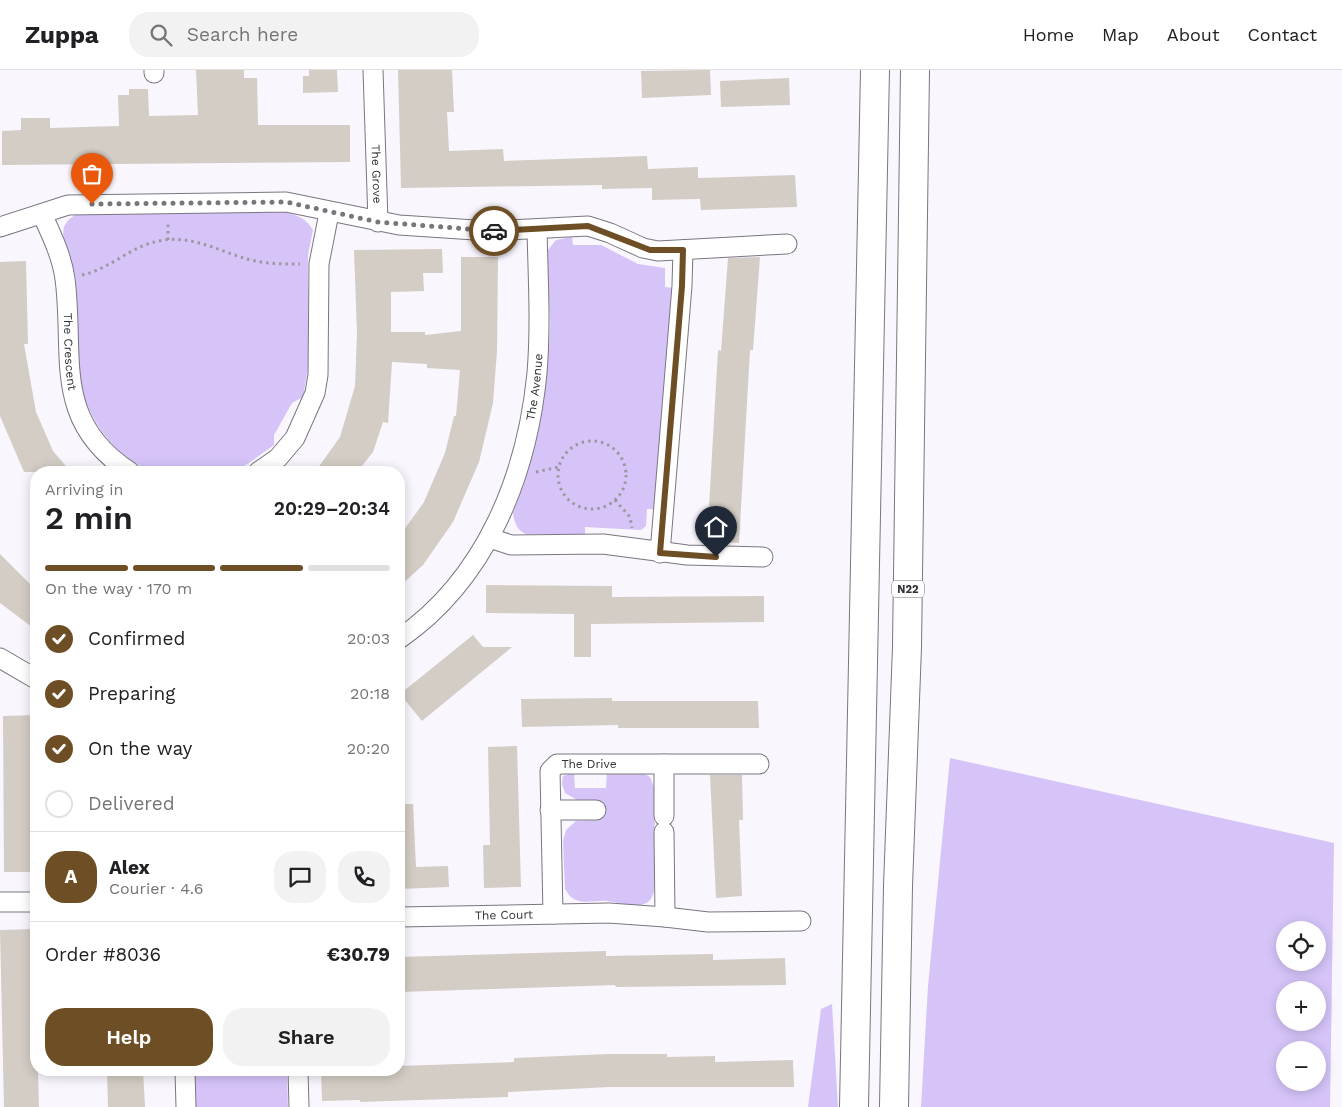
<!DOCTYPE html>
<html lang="en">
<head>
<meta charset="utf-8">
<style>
  body { margin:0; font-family:"Work Sans",sans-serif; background:#f2f2f2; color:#202124; height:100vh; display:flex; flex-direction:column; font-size:19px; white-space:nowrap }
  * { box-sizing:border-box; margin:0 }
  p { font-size:16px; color:#757577 }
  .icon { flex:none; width:28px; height:28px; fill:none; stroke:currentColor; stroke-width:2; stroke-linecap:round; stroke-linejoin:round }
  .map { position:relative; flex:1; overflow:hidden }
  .drawer { position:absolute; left:30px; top:396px; width:375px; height:610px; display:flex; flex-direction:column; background:#fff; border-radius:20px; box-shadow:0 2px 12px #0003 }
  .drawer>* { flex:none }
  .buttons { position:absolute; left:1276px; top:851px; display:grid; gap:10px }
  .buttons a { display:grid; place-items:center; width:50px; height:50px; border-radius:50%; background:#fff; box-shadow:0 2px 12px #0003; font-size:25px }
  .pin { position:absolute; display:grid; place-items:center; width:42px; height:42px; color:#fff; margin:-51px -21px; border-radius:50% 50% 50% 0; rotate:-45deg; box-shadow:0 0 5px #0007 }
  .pin .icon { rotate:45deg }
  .courier { position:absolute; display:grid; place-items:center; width:50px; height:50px; margin:-25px; border:4px solid #6e4e24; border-radius:50%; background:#fff; color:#222; box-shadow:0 1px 6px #0007 }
  .headline em { font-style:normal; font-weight:600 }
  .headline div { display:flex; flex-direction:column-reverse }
  .headline { display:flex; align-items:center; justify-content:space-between; height:85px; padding:0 15px }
  h1 { font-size:32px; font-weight:600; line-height:38px }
  .bar { display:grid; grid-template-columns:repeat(4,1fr); gap:8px 5px; align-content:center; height:60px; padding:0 15px }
  .bar i { height:6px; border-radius:4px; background:#e0e0e0 }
  .bar .current { background:#6e4e24 }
  .bar p { grid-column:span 4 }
  .line { display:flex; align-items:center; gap:12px; padding:0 15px; border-top:1px solid #e0e0e0 }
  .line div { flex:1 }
  .round { display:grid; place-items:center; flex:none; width:52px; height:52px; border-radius:20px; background:#f2f2f2 }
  ol { padding:0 15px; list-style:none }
  li { display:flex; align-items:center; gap:15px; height:55px }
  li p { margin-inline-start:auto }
  li .icon { padding:5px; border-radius:50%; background:#6e4e24; color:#fff; stroke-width:4 }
  li:last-child { color:#757577 }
  li i { width:28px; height:28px; border:2px solid #e0e0e0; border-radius:50% }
  .cta { display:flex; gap:10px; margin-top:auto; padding:10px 15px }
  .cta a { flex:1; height:58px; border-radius:20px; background:#6e4e24; color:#fff; font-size:20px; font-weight:600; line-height:58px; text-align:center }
  .cta a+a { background:#f2f2f2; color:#202124 }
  header { display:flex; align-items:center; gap:30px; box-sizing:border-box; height:70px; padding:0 25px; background:#fff; border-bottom:1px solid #e0e0e0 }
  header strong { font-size:24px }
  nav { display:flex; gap:28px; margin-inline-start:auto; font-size:18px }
  .search { width:350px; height:45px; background:#f2f2f2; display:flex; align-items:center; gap:12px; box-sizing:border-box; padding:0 18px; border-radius:20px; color:#757577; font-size:19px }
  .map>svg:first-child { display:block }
  .green { fill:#d6c4f9; fill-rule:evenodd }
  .building { fill:#d4cdc5 }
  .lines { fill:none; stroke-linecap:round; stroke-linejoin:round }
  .minor-casing { stroke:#79767f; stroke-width:21 }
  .trunk-casing { stroke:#79767f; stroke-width:30 }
  .path { stroke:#9b999f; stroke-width:3; stroke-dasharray:2.5 4; stroke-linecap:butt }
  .minor { stroke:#fff; stroke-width:19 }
  .trunk { stroke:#fff; stroke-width:28 }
  .done { stroke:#78767b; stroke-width:5; stroke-dasharray:0 9 }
  .route { stroke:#6e4e24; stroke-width:6 }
  .labels { text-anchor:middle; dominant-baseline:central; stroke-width:4.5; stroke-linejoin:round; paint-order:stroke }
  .shield { fill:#fff; stroke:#706f72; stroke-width:1 }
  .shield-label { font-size:11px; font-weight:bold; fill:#323135 }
  .street-label { font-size:12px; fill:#323135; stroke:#fff }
</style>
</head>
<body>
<header>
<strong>Zuppa</strong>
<div class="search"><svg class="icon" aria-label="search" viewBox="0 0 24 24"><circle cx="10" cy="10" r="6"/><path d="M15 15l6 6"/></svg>Search here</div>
<nav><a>Home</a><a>Map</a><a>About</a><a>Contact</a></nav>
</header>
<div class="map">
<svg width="1342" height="1037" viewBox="0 0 1342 1037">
  <rect width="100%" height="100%" fill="#f9f6fe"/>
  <!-- green -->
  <g class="green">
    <path d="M278 142C292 143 305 146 313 160L308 185V298L303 327 292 333 274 365V375L236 402 229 399 217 402H152C122 389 100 365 87 335 69 295 81 248 75 206 73 191 60 173 64 157 67 150 73 145 81 143Z"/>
    <path d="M572 167 573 175H601L638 194 665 198V217L673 218 655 439H647L646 456 641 460 585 457V464H526C517 461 514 451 513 443 537 380 547 327 550 260 551 234 546 206 548 180L556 170Z"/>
    <path d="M950 688 1334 773 1330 1037H921L928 916ZM1285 860H1318V892H1285ZM1285 920H1318V952H1285ZM1285 980H1318V1012H1285Z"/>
    <path d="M574 702 575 718H606L607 702 643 703 650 707 655 720 654 821C650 844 622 833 607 831 597 830 585 834 576 830 571 828 568 824 565 819L563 771 566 760 576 751 598 750V730L579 731 565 723 562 714 563 706Z"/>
    <path d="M832 934 838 1037H808L821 939Z"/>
    <path d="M194 1000H287L288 1037H196Z"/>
  </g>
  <!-- building -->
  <g class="building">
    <path d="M196 0H244V8H257L258 55H350V92L2 95V61L21 60V48H50V58L119 56 118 25H129V19H148L149 46 198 45Z"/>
    <path d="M309 0H337L338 22 303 23V6H309Z"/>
    <path d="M398 0H452L454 42H447L449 81 503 79 504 91 647 86 648 99 698 97V108L795 105 797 137 701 140 700 129 652 130V118L602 119V115L401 118Z"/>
    <path d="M710 0 711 25 642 28 641 1Z"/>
    <path d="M789 8 790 35 721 37 720 11Z"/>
    <path d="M442 179 443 203H423L424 221 391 222V262H425V265L461 261V187H498L497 281 493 333 479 392 453 452 423 495 399 517V467L424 432 445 383 454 346H456L460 300 427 298V294L392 292 388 353 383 352 373 382 357 402H315L340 367 355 316 357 263 354 180Z"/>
    <path d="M760 187 753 280H750L739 473 707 471 718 280 721 281 728 188Z"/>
    <path d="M26 191 28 274H24L36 342 53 381 71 402H24L0 346V192Z"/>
    <path d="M0 484 36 520V560L0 533Z"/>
    <path d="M486 515 612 516V527L764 526V552L591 554V587H574V544L486 543Z"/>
    <path d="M473 565 483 577H512L422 651 400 624Z"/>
    <path d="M612 628V631H758L759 658H618V655L522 657 521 629Z"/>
    <path d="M36 645V802H4L3 646Z"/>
    <path d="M517 676 521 817 484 818 483 775H490L488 677Z"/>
    <path d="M710 705H742L743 750H739L742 826 716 828Z"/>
    <path d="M399 734H413L416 797 448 796 449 817 399 819Z"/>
    <path d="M34 859 39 1037H4L0 860Z"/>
    <path d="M606 881V886L713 884V890L785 888 786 915 616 917 615 915 399 922V887Z"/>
    <path d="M609 984H667V987L715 986V992L793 990 794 1017H610L508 1022V1027L360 1032V1030L322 1031 321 1000H399V996L514 992V988Z"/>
    <path d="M107 1000H143L145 1037H108Z"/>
  </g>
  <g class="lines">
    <defs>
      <g id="minor">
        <path d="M154 0V3"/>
        <path id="s1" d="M373 0 378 152"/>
        <path id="s2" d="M42 144C51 164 62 186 65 209 75 286 51 350 130 402"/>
        <path d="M0 157 68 135 286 132 399 155 490 161 588 156 610 163 643 178 658 181 787 174"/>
        <path d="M258 402 278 388 295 368 315 323 318 305 319 194 329 143"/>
        <path d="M490 468 511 475 603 474 687 485 763 487"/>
        <path d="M660 483 682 216 683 180"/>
        <path id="s3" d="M399 569C486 509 527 406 537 303 541 255 538 207 537 159"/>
        <path d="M0 588 36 609"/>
        <path d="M664 694H759"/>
        <path d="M550 740H596"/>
        <path d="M0 832H36"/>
        <path id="s4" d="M553 844 550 701 557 694H664V746"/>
        <path id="s5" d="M399 847 609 843 665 847 664 762"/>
        <path d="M665 847 708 852 801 851"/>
        <path d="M185 1000 186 1037"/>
        <path d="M298 1000 299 1037"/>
      </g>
      <g id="trunk">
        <path d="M854 1037 875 0"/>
        <path d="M894 1037 898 816 907 577 915 0"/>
      </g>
    </defs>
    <!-- minor casing -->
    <use href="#minor" class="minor-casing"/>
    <!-- trunk casing -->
    <use href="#trunk" class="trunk-casing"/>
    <!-- path -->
    <g class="path">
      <path d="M168 170V153"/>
      <path d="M82 205C110 199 131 176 159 171 190 164 219 181 247 189 265 194 282 194 300 194"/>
      <circle cx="592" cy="405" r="34"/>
      <path d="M536 402 559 397"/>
      <path d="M615 430 630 447 632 458"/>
    </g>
    <!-- minor -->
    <use href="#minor" class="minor"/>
    <!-- trunk -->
    <use href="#trunk" class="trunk"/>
  </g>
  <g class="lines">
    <!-- done -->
    <path class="done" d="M92 134 286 132 378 152 494 161"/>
    <!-- route -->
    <path class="route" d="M494 161 588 156 650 180H683L682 216 660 483 716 487"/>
  </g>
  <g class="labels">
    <!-- shield labels -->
    <rect class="shield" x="892" y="510.5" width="32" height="17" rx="4"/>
    <g class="shield-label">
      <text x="908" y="519">N22</text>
    </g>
    <!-- street labels -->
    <g class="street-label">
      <text stroke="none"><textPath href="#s1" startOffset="104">The Grove</textPath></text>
      <text stroke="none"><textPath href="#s2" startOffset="142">The Crescent</textPath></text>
      <text stroke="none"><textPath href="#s3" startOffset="295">The Avenue</textPath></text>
      <text stroke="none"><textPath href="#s4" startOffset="185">The Drive</textPath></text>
      <text stroke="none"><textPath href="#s5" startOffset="105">The Court</textPath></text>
    </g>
  </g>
</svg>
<div class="buttons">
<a><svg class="icon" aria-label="locate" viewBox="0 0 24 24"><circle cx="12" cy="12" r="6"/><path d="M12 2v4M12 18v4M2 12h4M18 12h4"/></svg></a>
<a>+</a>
<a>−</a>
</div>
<div class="pin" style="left:92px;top:134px;background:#ea580c"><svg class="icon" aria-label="bag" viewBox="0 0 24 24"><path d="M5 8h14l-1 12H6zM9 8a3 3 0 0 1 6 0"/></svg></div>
<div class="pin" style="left:716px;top:487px;background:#1f2937"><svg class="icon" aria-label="home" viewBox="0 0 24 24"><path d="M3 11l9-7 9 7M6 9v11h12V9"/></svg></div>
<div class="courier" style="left:494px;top:161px"><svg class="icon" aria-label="car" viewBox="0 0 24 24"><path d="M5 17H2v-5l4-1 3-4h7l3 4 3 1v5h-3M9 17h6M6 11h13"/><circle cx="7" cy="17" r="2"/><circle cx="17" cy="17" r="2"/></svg></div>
<section class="drawer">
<div class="headline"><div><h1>2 min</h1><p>Arriving in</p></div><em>20:29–20:34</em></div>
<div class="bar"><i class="current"></i><i class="current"></i><i class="current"></i><i></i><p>On the way · 170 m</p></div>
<ol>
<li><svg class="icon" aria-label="check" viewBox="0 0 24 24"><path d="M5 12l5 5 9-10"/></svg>Confirmed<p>20:03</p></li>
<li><svg class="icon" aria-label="check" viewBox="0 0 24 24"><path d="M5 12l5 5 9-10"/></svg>Preparing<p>20:18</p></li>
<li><svg class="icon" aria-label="check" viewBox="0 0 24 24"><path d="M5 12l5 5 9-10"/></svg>On the way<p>20:20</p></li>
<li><i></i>Delivered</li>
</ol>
<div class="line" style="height:90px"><b class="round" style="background:#6e4e24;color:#fff">A</b><div><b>Alex</b><p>Courier · 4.6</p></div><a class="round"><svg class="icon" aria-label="chat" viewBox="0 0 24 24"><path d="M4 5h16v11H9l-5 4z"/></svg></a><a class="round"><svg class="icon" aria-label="phone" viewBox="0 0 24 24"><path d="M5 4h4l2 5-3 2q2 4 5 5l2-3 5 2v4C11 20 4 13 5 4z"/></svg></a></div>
<div class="line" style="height:65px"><div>Order #8036</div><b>€30.79</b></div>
<div class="cta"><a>Help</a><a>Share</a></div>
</section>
</div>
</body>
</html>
